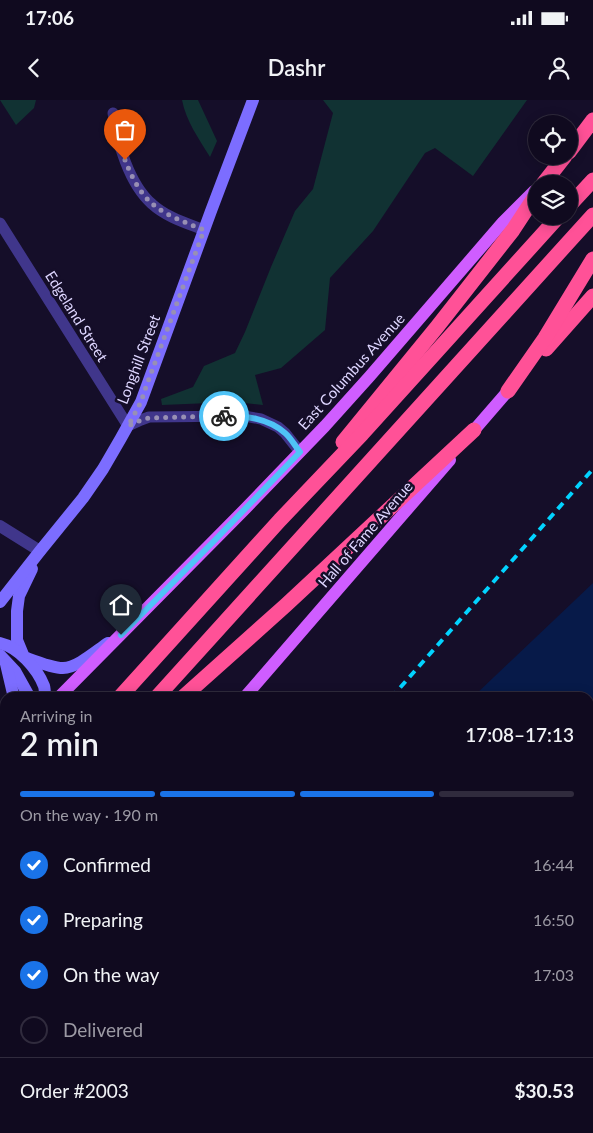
<!DOCTYPE html>
<html lang="en">
<head>
<meta charset="utf-8">
<style>
  body { margin:0; font-family:Lato,sans-serif; background:#191328; color:#f1f3f6; height:100vh; display:flex; flex-direction:column; font-size:19px; white-space:nowrap }
  * { box-sizing:border-box; margin:0 }
  p { font-size:16px; color:#9c9aa4 }
  .icon { flex:none; width:28px; height:28px; fill:none; stroke:currentColor; stroke-width:2; stroke-linecap:round; stroke-linejoin:round }
  .map { position:relative; flex:1; overflow:hidden }
  .details { position:absolute; left:0px; top:592px; width:594px; height:441px; display:flex; flex-direction:column; background:#100a1f; border-radius:15px 15px 0 0; box-shadow:0 2px 12px #0003,0 0 0 1px #302b3d }
  .details>* { flex:none }
  .tools { position:absolute; left:528px; top:15px; display:grid; gap:10px }
  .tools a { display:grid; place-items:center; width:50px; height:50px; border-radius:50%; background:#100a1f; box-shadow:0 2px 12px #0003,0 0 0 1px #302b3d; font-size:25px }
  .pin { position:absolute; display:grid; place-items:center; width:42px; height:42px; color:#fff; margin:-51px -21px; border-radius:50% 50% 50% 0; rotate:-45deg; box-shadow:0 0 5px #0007 }
  .pin .icon { rotate:45deg }
  .courier { position:absolute; display:grid; place-items:center; width:50px; height:50px; margin:-25px; border:4px solid #4fc3f7; border-radius:50%; background:#fff; color:#222; box-shadow:0 1px 6px #0007 }
  .head em { font-style:normal; font-weight:600 }
  .head div { display:flex; flex-direction:column-reverse }
  .head { display:flex; align-items:center; justify-content:space-between; height:85px; padding:0 20px }
  h1 { font-size:32px; font-weight:600; line-height:38px }
  .bar { display:grid; grid-template-columns:repeat(4,1fr); gap:8px 5px; align-content:center; height:60px; padding:0 20px }
  .bar i { height:6px; border-radius:4px; background:#302b3d }
  .bar .on { background:#1a73e8 }
  .bar p { grid-column:span 4 }
  .line { display:flex; align-items:center; gap:12px; padding:0 20px; border-top:1px solid #302b3d }
  .line div { flex:1 }
  ol { padding:0 20px; list-style:none }
  li { display:flex; align-items:center; gap:15px; height:55px }
  li p { margin-inline-start:auto }
  li .icon { padding:5px; border-radius:50%; background:#1a73e8; color:#fff; stroke-width:4 }
  li:last-child { color:#9c9aa4 }
  li i { width:28px; height:28px; border:2px solid #302b3d; border-radius:50% }
  .status { display:flex; justify-content:space-between; align-items:center; height:35px; padding:0 25px; background:#100a1f; direction:ltr }
  .status svg { height:14px; fill:currentColor }
  header { display:flex; justify-content:space-between; align-items:center; height:65px; padding:0 20px; background:#100a1f; font-size:22px; font-weight:600 }
  .map>svg:first-child { display:block }
  .green { fill:#113233 }
  .water { fill:#071a49 }
  .lines { fill:none; stroke-linecap:round; stroke-linejoin:round }
  .minor { stroke:#40368b; stroke-width:11 }
  .tertiary { stroke:#40368b; stroke-width:12 }
  .secondary { stroke:#7c6dff; stroke-width:12 }
  .primary { stroke:#cf5dff; stroke-width:12 }
  .motorway { stroke:#ff5197; stroke-width:15 }
  .rail { stroke:#02d3ff; stroke-width:4; stroke-dasharray:8 6; stroke-linecap:butt }
  .done { stroke:#9890b4; stroke-width:5; stroke-dasharray:0 9 }
  .route { stroke:#4fc3f7; stroke-width:6 }
  .labels { text-anchor:middle; dominant-baseline:central; stroke-width:5; stroke-linejoin:round; paint-order:stroke }
  .street-label { font-size:15px; fill:#ded6ff; stroke:#150e29 }
</style>
</head>
<body>
<div class="status"><b>17:06</b><svg viewBox="0 0 49 12"><path d="M0 12V9h3v3zM5 12V6h3v6zM10 12V3h3v9zM15 12V0h3v12zM26 1h20v11H26zM47 4h2v5h-2z"/></svg></div>
<header><svg class="icon" aria-label="back" viewBox="0 0 24 24"><path d="M15 5l-7 7 7 7"/></svg>Dashr<svg class="icon" aria-label="person" viewBox="0 0 24 24"><circle cx="12" cy="8" r="4"/><path d="M4 21q1-7 8-7t8 7"/></svg></header>
<div class="map">
<svg width="593" height="1033" viewBox="0 0 593 1033">
  <rect width="100%" height="100%" fill="#150e29"/>
  <!-- green -->
  <g class="green">
    <path d="M0 0H36L34 8 16 25Z"/>
    <path d="M182 0H198L217 41 210 57C199 39 186 21 182 0Z"/>
    <path d="M323 0H527L473 76 435 48 425 53 373 131 330 178 325 230 281 268 255 275 263 305 234 302 162 305 161 299 193 287 204 266 235 253 245 232 271 167 295 111 313 89 333 13Z"/>
  </g>
  <!-- water -->
  <path class="water" d="M593 483V1033H93L97 1029H589V598L473 597Z"/>
  <g class="lines">
    <!-- minor -->
    <g class="minor">
      <path d="M113 13C117 42 129 84 152 104 166 117 186 123 204 130"/>
      <path d="M0 123 128 326 141 320 149 317 244 316 261 319 278 327 285 333 300 352"/>
    </g>
    <!-- tertiary -->
    <path class="tertiary" d="M0 426 40 451"/>
    <!-- secondary -->
    <g class="secondary">
      <path d="M32 469 19 496 17 511V540L24 557C35 561 52 568 63 568 77 568 96 551 108 543"/>
      <path d="M0 502 40 451 83 398 103 369 121 338 141 302 211 111 253 0"/>
      <path d="M0 543C18 547 37 568 44 586 45 589 45 594 45 598"/>
      <path d="M0 555 15 571 30 598"/>
      <path d="M6 564 14 598"/>
      <path d="M0 647 5 638"/>
    </g>
    <!-- primary -->
    <g class="primary">
      <path d="M469 336 508 291"/>
      <path d="M58 598 246 408 325 326 370 276 503 122 534 91"/>
      <path d="M244 598 450 360"/>
      <path d="M0 656 5 651"/>
      <path d="M0 854 5 850"/>
    </g>
    <!-- motorway -->
    <g class="motorway">
      <path d="M569 52 593 20"/>
      <path d="M543 84 565 56"/>
      <path d="M569 106 593 80"/>
      <path d="M546 249 593 196"/>
      <path d="M508 291 545 238 593 159"/>
      <path d="M343 342 437 227 513 130 536 95"/>
      <path d="M119 598 280 420 362 334 559 116"/>
      <path d="M156 598 593 115"/>
      <path d="M182 598 286 505 474 330"/>
      <path d="M0 727 5 722"/>
      <path d="M0 773 5 768"/>
      <path d="M0 833 5 830"/>
    </g>
    <!-- rail -->
    <g class="rail">
      <path d="M391 598 593 369"/>
      <path d="M17 1033 20 1029"/>
      <path d="M26 1033 30 1029"/>
    </g>
  </g>
  <g class="lines">
    <!-- done -->
    <path class="done" d="M125 60C143 106 159 112 204 130L146 287 141 302 128 326 141 320 149 318 224 316"/>
    <!-- route -->
    <path class="route" d="M121 535 215 440 300 352C295 346 291 338 285 333 268 318 246 316 224 316"/>
  </g>
  <g class="labels">
    <!-- street labels -->
    <g class="street-label">
      <text transform="translate(77 216) rotate(58)">Edgeland Street</text>
      <text transform="translate(138 259) rotate(-69)">Longhill Street</text>
      <text transform="translate(351 271) rotate(-48)">East Columbus Avenue</text>
      <text transform="translate(365 434) rotate(-49)">Hall of Fame Avenue</text>
    </g>
  </g>
</svg>
<div class="tools">
<a><svg class="icon" aria-label="locate" viewBox="0 0 24 24"><circle cx="12" cy="12" r="6"/><path d="M12 2v4M12 18v4M2 12h4M18 12h4"/></svg></a>
<a><svg class="icon" aria-label="layers" viewBox="0 0 24 24"><path d="M12 4l9 5-9 5-9-5zM3 14l9 5 9-5"/></svg></a>
</div>
<div class="pin" style="left:125px;top:60px;background:#ea580c"><svg class="icon" aria-label="bag" viewBox="0 0 24 24"><path d="M5 8h14l-1 12H6zM9 8a3 3 0 0 1 6 0"/></svg></div>
<div class="pin" style="left:121px;top:535px;background:#1f2937"><svg class="icon" aria-label="home" viewBox="0 0 24 24"><path d="M3 11l9-7 9 7M6 9v11h12V9"/></svg></div>
<div class="courier" style="left:224px;top:316px"><svg class="icon" aria-label="bike" viewBox="0 0 24 24"><circle cx="6" cy="16" r="4"/><circle cx="18" cy="16" r="4"/><path d="M6 16l4-8h5l3 8M10 8l3 8H6M13 5h3"/></svg></div>
<section class="details">
<div class="head"><div><h1>2 min</h1><p>Arriving in</p></div><em>17:08–17:13</em></div>
<div class="bar"><i class="on"></i><i class="on"></i><i class="on"></i><i></i><p>On the way · 190 m</p></div>
<ol>
<li><svg class="icon" aria-label="check" viewBox="0 0 24 24"><path d="M5 12l5 5 9-10"/></svg>Confirmed<p>16:44</p></li>
<li><svg class="icon" aria-label="check" viewBox="0 0 24 24"><path d="M5 12l5 5 9-10"/></svg>Preparing<p>16:50</p></li>
<li><svg class="icon" aria-label="check" viewBox="0 0 24 24"><path d="M5 12l5 5 9-10"/></svg>On the way<p>17:03</p></li>
<li><i></i>Delivered</li>
</ol>
<div class="line" style="height:65px"><div>Order #2003</div><b>$30.53</b></div>
</section>
</div>
</body>
</html>
